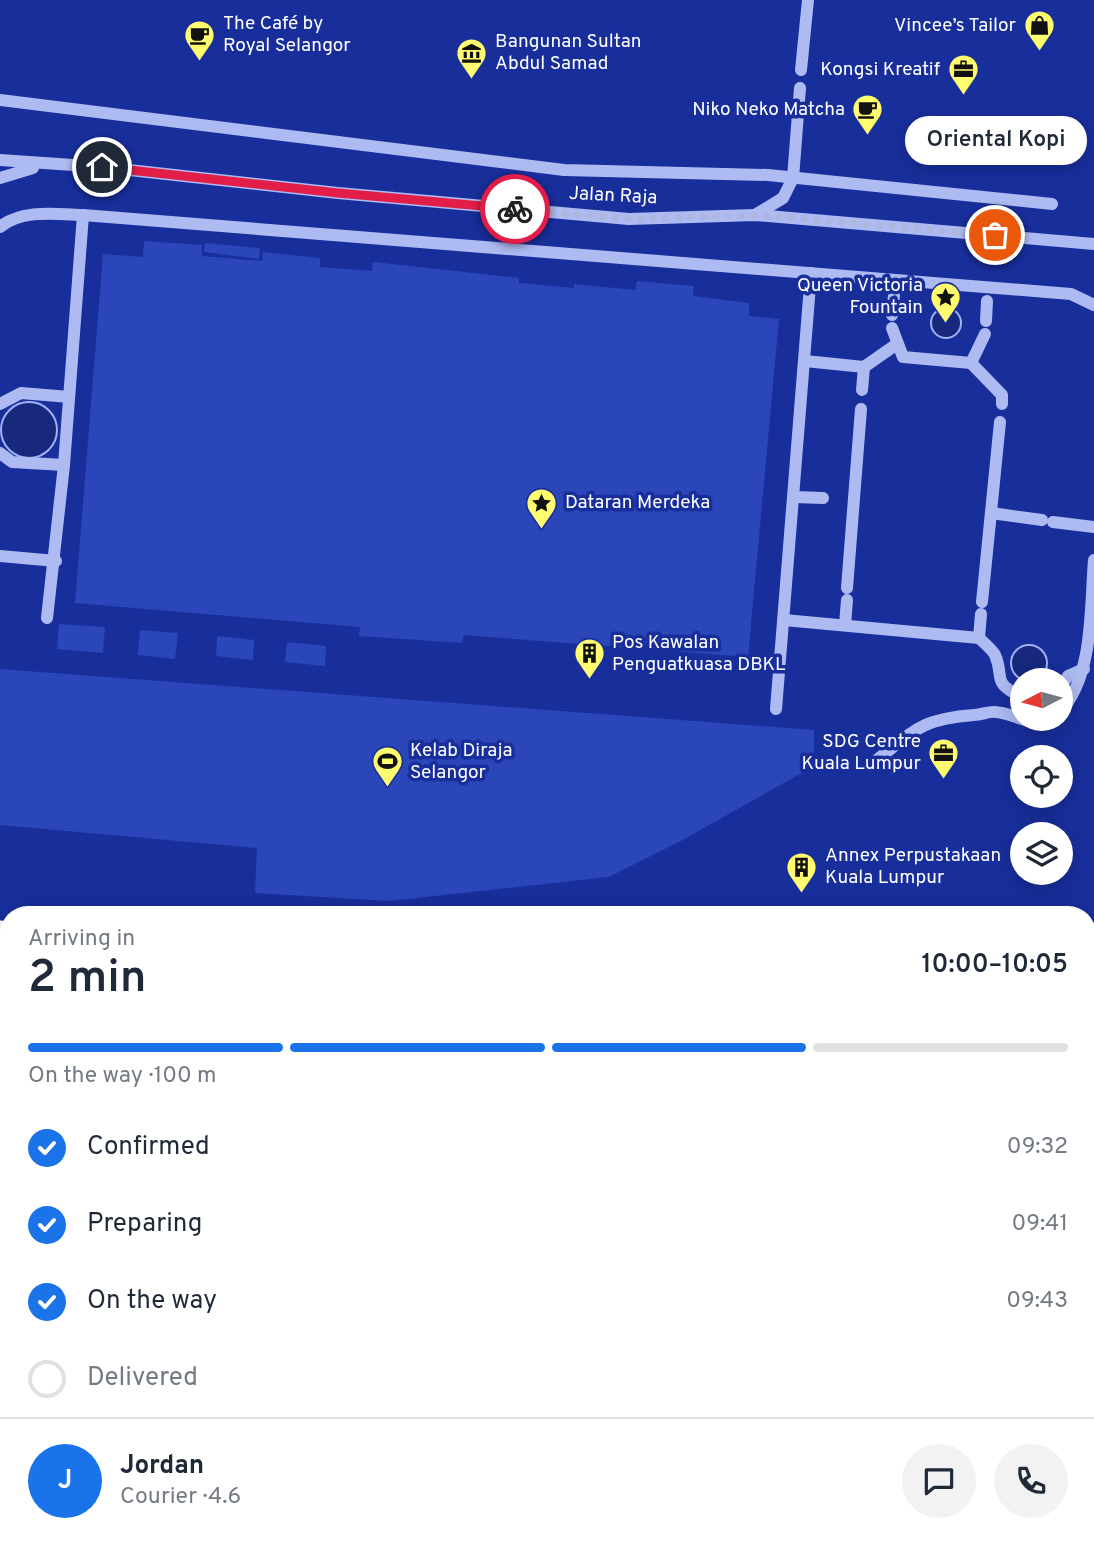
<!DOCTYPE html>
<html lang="en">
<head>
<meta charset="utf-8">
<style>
  body { margin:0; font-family:Overpass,sans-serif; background:#f2f2f3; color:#1f2937; height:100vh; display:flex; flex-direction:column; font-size:26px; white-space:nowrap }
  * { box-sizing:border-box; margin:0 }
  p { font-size:23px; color:#747a83 }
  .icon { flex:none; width:38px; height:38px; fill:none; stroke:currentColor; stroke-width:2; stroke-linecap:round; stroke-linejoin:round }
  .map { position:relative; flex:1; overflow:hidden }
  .details { position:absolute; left:0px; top:906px; width:1096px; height:653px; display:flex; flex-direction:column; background:#fff; border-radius:28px 28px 0 0; box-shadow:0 4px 18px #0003 }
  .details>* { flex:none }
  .needle { width:46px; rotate:264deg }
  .controls { position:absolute; left:1010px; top:668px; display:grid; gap:14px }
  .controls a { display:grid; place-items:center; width:63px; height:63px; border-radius:50%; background:#fff; box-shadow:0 4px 18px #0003; font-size:35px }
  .pin { position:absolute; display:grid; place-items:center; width:60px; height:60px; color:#fff; margin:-30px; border:4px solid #fff; border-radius:50%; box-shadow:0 2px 7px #0007 }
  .courier { position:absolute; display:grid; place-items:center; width:70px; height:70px; margin:-35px; border:5px solid #e11d48; border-radius:50%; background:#fff; color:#222; box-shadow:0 2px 9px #0007 }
  .bubble { position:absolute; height:49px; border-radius:24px; background:#fff; box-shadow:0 4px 18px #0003; font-size:23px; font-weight:600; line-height:49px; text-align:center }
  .headline em { font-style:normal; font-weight:600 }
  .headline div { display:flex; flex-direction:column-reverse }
  .headline { display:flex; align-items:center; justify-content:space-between; height:119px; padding:0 28px }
  h1 { font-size:46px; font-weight:600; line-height:52px }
  .bar { display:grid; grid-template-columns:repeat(4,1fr); gap:10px 7px; align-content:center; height:84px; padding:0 28px }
  .bar i { height:9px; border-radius:5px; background:#e0e1e3 }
  .bar .active { background:#1a73e8 }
  .bar p { grid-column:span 4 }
  .line { display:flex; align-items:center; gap:18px; padding:0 28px; border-top:2px solid #e0e1e3 }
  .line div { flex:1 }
  .round { display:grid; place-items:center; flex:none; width:74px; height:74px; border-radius:37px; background:#f2f2f3 }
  ol { padding:0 28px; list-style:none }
  li { display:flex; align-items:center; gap:21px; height:77px }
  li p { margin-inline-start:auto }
  li .icon { padding:7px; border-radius:50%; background:#1a73e8; color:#fff; stroke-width:4 }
  li:last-child { color:#747a83 }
  li i { width:38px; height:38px; border:4px solid #e0e1e3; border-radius:50% }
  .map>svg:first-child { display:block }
  .green { fill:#2b46b9 }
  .water { fill:#17287d; stroke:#a1b1f4; stroke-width:2 }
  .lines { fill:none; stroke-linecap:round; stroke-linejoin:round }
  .minor { stroke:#aebbf2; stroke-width:12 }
  .highway { stroke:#fff; stroke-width:21 }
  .done { stroke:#aeb6dc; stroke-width:7; stroke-dasharray:0 12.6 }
  .route { stroke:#e11d48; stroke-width:9 }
  .labels { text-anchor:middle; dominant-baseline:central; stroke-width:7; stroke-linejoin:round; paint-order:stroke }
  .poi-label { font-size:19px; fill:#fff; stroke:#182e9b; text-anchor:start }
  .street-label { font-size:19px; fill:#fff; stroke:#182e9b }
</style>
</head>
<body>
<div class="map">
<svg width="1094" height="1559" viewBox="0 0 1094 1559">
  <rect width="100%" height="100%" fill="#182e9b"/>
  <!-- green -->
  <g class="green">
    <path d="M144 241 202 245V256L262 261 263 252 320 258V267L372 271 373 262 519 278V283L574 288V284L635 290 637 281 694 286 693 296 749 303V316L779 319 748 657 464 635 462 643 359 636 360 627 75 603 103 254 143 257Z"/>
    <path d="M205 243 260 248 259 259 204 252Z"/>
    <path d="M59 624 105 627 103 653 57 649Z"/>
    <path d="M140 630 178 633 175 659 138 655Z"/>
    <path d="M217 636 254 640 253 660 216 656Z"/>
    <path d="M287 642 326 646 325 666 285 662Z"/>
    <path d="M0 669 814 730V766L679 842 609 877 389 901 255 893 257 848 0 825Z"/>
  </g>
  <!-- water -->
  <g class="water">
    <circle cx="946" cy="323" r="15"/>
    <circle cx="29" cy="430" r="28"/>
    <circle cx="1029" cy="663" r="18"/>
  </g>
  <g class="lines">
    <!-- minor -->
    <g class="minor">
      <path d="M801 70 808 0"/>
      <path d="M0 100 564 170 768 175 1052 204"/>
      <path d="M0 160 102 167 338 193 629 219 755 215 1094 244"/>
      <path d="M0 178 33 168"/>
      <path d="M755 215 783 198 793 178 800 88"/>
      <path d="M0 227C22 209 56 214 83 215L1071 294 1094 305"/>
      <path d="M892 315 894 295"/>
      <path d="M986 321 987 301"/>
      <path d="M892 328 903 357 971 363 985 334"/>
      <path d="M805 361 864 367 897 344"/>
      <path d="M971 363 1002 395V404"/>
      <path d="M862 390 864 367"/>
      <path d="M0 404 21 393 69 397"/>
      <path d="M0 453 12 462 64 465"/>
      <path d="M794 497 823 498"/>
      <path d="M991 513 1042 520"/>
      <path d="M1053 522 1094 527"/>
      <path d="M0 556 56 561"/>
      <path d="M847 588 861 409"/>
      <path d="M982 602 1000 422"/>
      <path d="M47 618 64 465 83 215"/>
      <path d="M784 620 979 638C984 643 992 649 995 655 1005 677 990 682 1022 697"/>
      <path d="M845 625 847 600"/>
      <path d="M979 638 981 614"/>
      <path d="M1060 688 1068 676 1084 669"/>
      <path d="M776 709 811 273"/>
      <path d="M1060 712C1094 676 1090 607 1094 560"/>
      <path d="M873 763C914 731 920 719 974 715 982 715 988 711 996 712 1018 714 1020 725 1049 719"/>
      <path d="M0 1052 9 1057"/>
      <path d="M0 1190 9 1185"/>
    </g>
    <!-- highway -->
    <g class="highway">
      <path d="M0 931 9 932"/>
      <path d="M0 968H9"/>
      <path d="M1087 988 1094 987"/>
      <path d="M0 1008 9 1009"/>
      <path d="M1087 1024 1094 1022"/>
      <path d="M0 1040H9"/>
    </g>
  </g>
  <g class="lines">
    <!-- done -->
    <path class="done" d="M515 209 629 219 755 215 995 235"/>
    <!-- route -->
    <path class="route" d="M102 167 338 193 515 209"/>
  </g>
  <!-- icons -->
  <defs>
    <symbol id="shop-pin" viewBox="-11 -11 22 30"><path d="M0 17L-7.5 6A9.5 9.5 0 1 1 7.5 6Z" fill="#fffc6f" stroke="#182e9b"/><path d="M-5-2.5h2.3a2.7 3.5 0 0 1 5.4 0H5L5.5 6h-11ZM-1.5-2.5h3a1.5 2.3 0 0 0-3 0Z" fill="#111"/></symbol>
    <symbol id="cafe-pin" viewBox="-11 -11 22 30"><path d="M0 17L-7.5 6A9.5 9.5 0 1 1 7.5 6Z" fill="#fffc6f" stroke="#182e9b"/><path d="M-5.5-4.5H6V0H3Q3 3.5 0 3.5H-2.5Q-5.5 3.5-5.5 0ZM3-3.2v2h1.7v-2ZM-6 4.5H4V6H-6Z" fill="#111"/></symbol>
    <symbol id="museum-pin" viewBox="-11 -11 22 30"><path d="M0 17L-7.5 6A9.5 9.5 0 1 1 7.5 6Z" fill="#fffc6f" stroke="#182e9b"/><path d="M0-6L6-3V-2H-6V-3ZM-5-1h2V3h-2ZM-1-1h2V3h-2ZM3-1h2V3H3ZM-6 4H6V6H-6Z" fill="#111"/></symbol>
    <symbol id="office-pin" viewBox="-11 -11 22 30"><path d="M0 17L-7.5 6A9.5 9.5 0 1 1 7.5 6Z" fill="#fffc6f" stroke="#182e9b"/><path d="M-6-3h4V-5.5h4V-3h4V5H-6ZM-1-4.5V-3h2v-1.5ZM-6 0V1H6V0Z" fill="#111"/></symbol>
    <symbol id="sight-pin" viewBox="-11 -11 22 30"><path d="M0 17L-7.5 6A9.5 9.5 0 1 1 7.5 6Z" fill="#fffc6f" stroke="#182e9b"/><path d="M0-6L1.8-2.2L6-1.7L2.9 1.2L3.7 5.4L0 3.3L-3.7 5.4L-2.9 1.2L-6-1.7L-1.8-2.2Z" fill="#111"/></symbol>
    <symbol id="building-pin" viewBox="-11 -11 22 30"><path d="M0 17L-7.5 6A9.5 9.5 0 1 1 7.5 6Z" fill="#fffc6f" stroke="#182e9b"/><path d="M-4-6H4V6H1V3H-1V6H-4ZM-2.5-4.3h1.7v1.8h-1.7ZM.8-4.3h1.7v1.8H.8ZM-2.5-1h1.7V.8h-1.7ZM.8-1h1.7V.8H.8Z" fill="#111"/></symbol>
    <symbol id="stadium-pin" viewBox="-11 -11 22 30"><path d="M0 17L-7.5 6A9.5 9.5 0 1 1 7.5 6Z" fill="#fffc6f" stroke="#182e9b"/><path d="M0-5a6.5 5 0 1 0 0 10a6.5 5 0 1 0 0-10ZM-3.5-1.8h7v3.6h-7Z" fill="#111"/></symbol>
  </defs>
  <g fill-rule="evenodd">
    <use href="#shop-pin" x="1022" y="8" width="35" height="47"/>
    <use href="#cafe-pin" x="182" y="18" width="35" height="47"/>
    <use href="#museum-pin" x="454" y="36" width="35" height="47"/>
    <use href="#office-pin" x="946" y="52" width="35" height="47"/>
    <use href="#cafe-pin" x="850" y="92" width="35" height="47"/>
    <use href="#sight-pin" x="928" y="280" width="35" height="47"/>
    <use href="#sight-pin" x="524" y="486" width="35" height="47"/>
    <use href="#building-pin" x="572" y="636" width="35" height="47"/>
    <use href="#office-pin" x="926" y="736" width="35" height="47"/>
    <use href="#stadium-pin" x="370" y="744" width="35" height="47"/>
    <use href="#building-pin" x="784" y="850" width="35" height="47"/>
  </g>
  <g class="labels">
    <!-- poi labels -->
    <g class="poi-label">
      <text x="223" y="24">The Café by<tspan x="223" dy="22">Royal Selangor</tspan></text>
      <text x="1016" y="26" text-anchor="end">Vincee’s Tailor</text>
      <text x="495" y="42">Bangunan Sultan<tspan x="495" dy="22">Abdul Samad</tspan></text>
      <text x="940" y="70" text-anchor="end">Kongsi Kreatif</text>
      <text x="845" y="110" text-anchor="end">Niko Neko Matcha</text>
      <text x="923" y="286" text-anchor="end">Queen Victoria<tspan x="923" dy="22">Fountain</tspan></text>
      <text x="565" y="503">Dataran Merdeka</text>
      <text x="612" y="643">Pos Kawalan<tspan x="612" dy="22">Penguatkuasa DBKL</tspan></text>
      <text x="921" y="742" text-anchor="end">SDG Centre<tspan x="921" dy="22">Kuala Lumpur</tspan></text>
      <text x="410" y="751">Kelab Diraja<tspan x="410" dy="22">Selangor</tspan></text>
      <text x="825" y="856">Annex Perpustakaan<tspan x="825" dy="22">Kuala Lumpur</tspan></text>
    </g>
    <!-- street labels -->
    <g class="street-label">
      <text transform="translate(613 196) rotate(3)">Jalan Raja</text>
    </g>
  </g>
</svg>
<div class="controls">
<a><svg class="needle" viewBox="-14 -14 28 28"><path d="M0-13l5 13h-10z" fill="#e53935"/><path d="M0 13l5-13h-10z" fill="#747a83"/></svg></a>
<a><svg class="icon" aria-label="locate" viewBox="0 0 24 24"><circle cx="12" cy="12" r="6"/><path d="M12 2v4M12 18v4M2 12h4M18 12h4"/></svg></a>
<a><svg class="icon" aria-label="layers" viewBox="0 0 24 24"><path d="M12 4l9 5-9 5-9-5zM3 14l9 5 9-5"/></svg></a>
</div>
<div class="pin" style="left:995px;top:235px;background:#ea580c"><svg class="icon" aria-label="bag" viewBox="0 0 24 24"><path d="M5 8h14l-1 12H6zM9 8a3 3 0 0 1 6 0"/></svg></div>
<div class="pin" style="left:102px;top:167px;background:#1f2937"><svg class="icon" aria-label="home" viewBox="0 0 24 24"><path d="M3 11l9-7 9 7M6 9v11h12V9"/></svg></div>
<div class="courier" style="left:515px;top:209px"><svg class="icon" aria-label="bike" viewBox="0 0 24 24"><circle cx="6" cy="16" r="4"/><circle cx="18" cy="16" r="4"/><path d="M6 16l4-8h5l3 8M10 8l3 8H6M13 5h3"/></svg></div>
<div class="bubble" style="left:905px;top:116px;width:182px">Oriental Kopi</div>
<section class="details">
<div class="headline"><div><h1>2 min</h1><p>Arriving in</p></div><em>10:00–10:05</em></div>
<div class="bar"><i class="active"></i><i class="active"></i><i class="active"></i><i></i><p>On the way · 100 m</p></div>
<ol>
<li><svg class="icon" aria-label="check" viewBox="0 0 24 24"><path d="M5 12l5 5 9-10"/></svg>Confirmed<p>09:32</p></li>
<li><svg class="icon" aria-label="check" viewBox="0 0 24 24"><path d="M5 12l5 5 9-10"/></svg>Preparing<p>09:41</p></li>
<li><svg class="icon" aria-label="check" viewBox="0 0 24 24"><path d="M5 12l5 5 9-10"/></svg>On the way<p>09:43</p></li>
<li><i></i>Delivered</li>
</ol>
<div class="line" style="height:126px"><b class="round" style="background:#1a73e8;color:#fff">J</b><div><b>Jordan</b><p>Courier · 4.6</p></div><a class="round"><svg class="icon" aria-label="chat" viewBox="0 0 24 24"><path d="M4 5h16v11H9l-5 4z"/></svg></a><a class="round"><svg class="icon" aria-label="phone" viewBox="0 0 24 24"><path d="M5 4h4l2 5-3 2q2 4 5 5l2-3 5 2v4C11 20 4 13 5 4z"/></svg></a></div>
</section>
</div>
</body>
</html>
